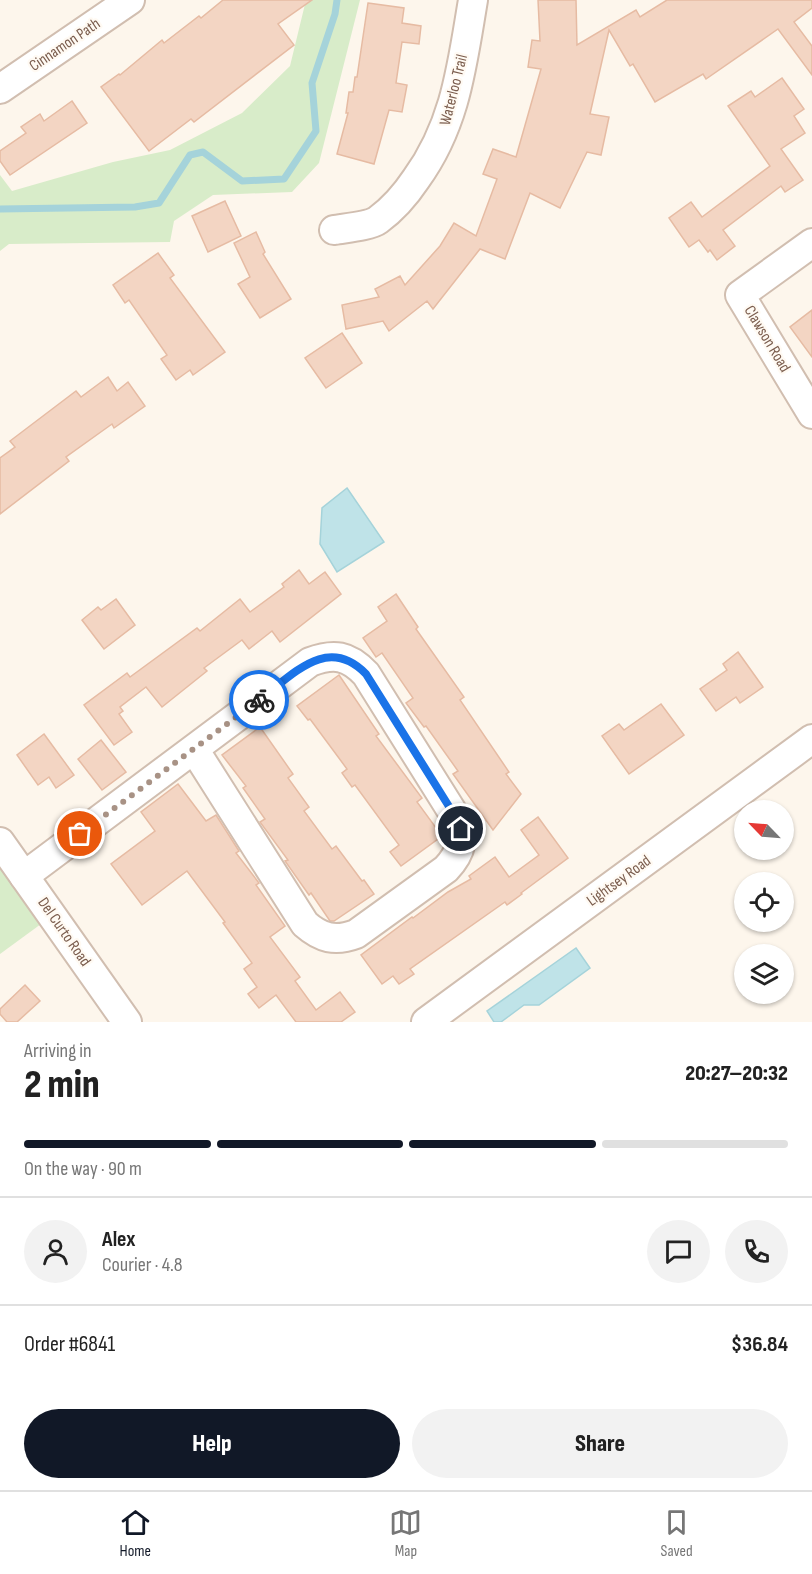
<!DOCTYPE html>
<html lang="en">
<head>
<meta charset="utf-8">
<style>
  body { margin:0; font-family:"Sofia Sans Condensed",sans-serif; background:#f2f2f2; color:#222; height:100vh; display:flex; flex-direction:column; font-size:22px; white-space:nowrap }
  * { box-sizing:border-box; margin:0 }
  p { font-size:20px; color:#767676 }
  .icon { flex:none; width:33px; height:33px; fill:none; stroke:currentColor; stroke-width:2; stroke-linecap:round; stroke-linejoin:round }
  .map { position:relative; height:1022px; overflow:hidden }
  .drawer { display:flex; flex-direction:column; background:#fff; flex:1 }
  .drawer>* { flex:none }
  .needle { width:39px; rotate:295deg }
  .buttons { position:absolute; left:734px; top:800px; display:grid; gap:12px }
  .buttons a { display:grid; place-items:center; width:60px; height:60px; border-radius:50%; background:#fff; box-shadow:0 2px 4px #0004; font-size:30px }
  .pin { position:absolute; display:grid; place-items:center; width:51px; height:51px; color:#fff; margin:-26px; border:3px solid #fff; border-radius:50%; box-shadow:0 2px 6px #0007 }
  .courier { position:absolute; display:grid; place-items:center; width:60px; height:60px; margin:-30px; border:4px solid #1a73e8; border-radius:50%; background:#fff; color:#222; box-shadow:0 2px 8px #0007 }
  .summary em { font-style:normal; font-weight:800 }
  .summary div { display:flex; flex-direction:column-reverse }
  .summary { display:flex; align-items:center; justify-content:space-between; height:102px; padding:0 24px }
  h1 { font-size:39px; font-weight:800; line-height:45px }
  .bar { display:grid; grid-template-columns:repeat(4,1fr); gap:9px 6px; align-content:center; height:72px; padding:0 24px }
  .bar i { height:8px; border-radius:4px; background:#e0e0e0 }
  .bar .selected { background:#111827 }
  .bar p { grid-column:span 4 }
  .line { display:flex; align-items:center; gap:15px; padding:0 24px; border-top:2px solid #e0e0e0 }
  .line div { flex:1 }
  .round { display:grid; place-items:center; flex:none; width:63px; height:63px; border-radius:32px; background:#f2f2f2 }
  .cta { display:flex; gap:12px; margin-top:auto; padding:12px 24px }
  .cta a { flex:1; height:69px; border-radius:36px; background:#111827; color:#fff; font-size:24px; font-weight:800; line-height:69px; text-align:center }
  .cta a+a { background:#f2f2f2; color:#222 }
  .tabs { display:flex; justify-content:space-around; align-items:center; height:84px; border-top:2px solid #e0e0e0; background:#fff; font-size:16px; color:#767676 }
  .tabs a { display:grid; justify-items:center; gap:3px }
  .tabs .selected { color:#111827 }
  .map>svg:first-child { display:block }
  .green { fill:#d8ecc9 }
  .water { fill:#bfe3e8; stroke:#a5d3da; stroke-width:1.5 }
  .lines { fill:none; stroke-linecap:round; stroke-linejoin:round }
  .stream { stroke:#a5d3da; stroke-width:7 }
  .building { fill:#f3d5c3; stroke:#e6bba3; stroke-width:1.5 }
  .minor-casing { stroke:#d1beb0; stroke-width:32 }
  .minor { stroke:#fff; stroke-width:28 }
  .done { stroke:#a89285; stroke-width:6; stroke-dasharray:0 10.8 }
  .route { stroke:#1a73e8; stroke-width:8 }
  .labels { text-anchor:middle; dominant-baseline:central; stroke-width:4.5; stroke-linejoin:round; paint-order:stroke }
  .street-label { font-size:16px; fill:#7a5c4d; stroke:#fffaf3 }
</style>
</head>
<body>
<div class="map">
<svg width="812" height="1022" viewBox="0 0 812 1022">
  <rect width="100%" height="100%" fill="#fdf6ec"/>
  <!-- green -->
  <g class="green">
    <path d="M306 0H360L319 163 292 192 213 195 174 221 170 242 9 244 0 251V175L12 191 113 162 170 150 242 113 290 66Z"/>
    <path d="M0 868 41 924 0 954Z"/>
  </g>
  <!-- water -->
  <g class="water">
    <path d="M347 488 384 542 337 572 320 544 322 508Z"/>
    <path d="M576 948 590 968 539 1005H524L501 1022H494L487 1011Z"/>
  </g>
  <g class="lines">
    <!-- stream -->
    <path class="stream" d="M0 209 135 207 159 203 190 155 203 152 242 181 284 179 316 131 312 83 335 14 337 0"/>
  </g>
  <!-- building -->
  <g class="building">
    <path d="M223 0H312L278 24 294 45 194 122 191 119 149 151 101 87 119 74 120 75 162 40 164 43 199 16 201 18Z"/>
    <path d="M538 0H576L577 45 636 10 640 17 667 0H812V8L794 22 812 46V75L778 29 706 79 703 74 655 102 633 64 630 66 609 30 590 114 609 117 601 155 587 152 560 208 530 193 505 259 480 249 433 309 427 301 389 331 383 321 346 329 342 305 379 297 375 289 400 276 405 285 440 246 454 223 476 236 497 179 483 174 493 149 516 157 541 69 528 67 532 40 540 41Z"/>
    <path d="M368 3 404 8 402 23 421 26 419 44 402 42 396 83 407 85 402 112 389 110 374 164 337 154 348 113H346L349 92H353L355 77H357Z"/>
    <path d="M782 78 804 109 794 116 805 133 781 149 803 180 785 192 781 186 723 230 735 246 717 260 710 250 708 252 699 240 689 247 669 218 691 202 702 217 770 166 728 106 751 91 755 97Z"/>
    <path d="M72 101 87 123 10 175 0 161V151L26 133 21 127 40 114 44 121Z"/>
    <path d="M225 201 241 236 208 252 192 216Z"/>
    <path d="M256 232 265 252 263 254 291 299 260 318 238 284 250 277 234 243Z"/>
    <path d="M158 253 174 275 170 278 225 352 193 375 190 370 176 380 161 359 167 355 129 300 125 303 113 285Z"/>
    <path d="M812 310V357L790 327Z"/>
    <path d="M342 333 362 363 326 388 305 358Z"/>
    <path d="M108 377 117 391 128 382 145 406 114 428 112 424 66 457 69 461 0 514V458L15 447 10 441 76 391 81 397Z"/>
    <path d="M299 570 309 584 325 572 341 594 280 642 272 631 249 649 242 640 204 668 207 671 162 707 146 687 120 707 123 711 119 714 132 732 114 745 84 705 127 673 130 677 197 628 200 631 240 599 250 612 284 587 282 584Z"/>
    <path d="M396 594 418 627 416 629 464 697 460 700 509 772 506 774 521 794 493 830 453 774 458 771 426 726 424 727 406 703 413 698 382 653 376 657 363 638 387 621 378 607Z"/>
    <path d="M116 599 135 625 104 649 82 620 98 607 101 610Z"/>
    <path d="M738 652 763 687 740 703 736 697 716 711 700 689 727 670 723 664Z"/>
    <path d="M339 675 379 734 376 736 422 798 417 802 442 836 401 866 390 852 399 845 355 785 352 787 342 773 347 769 310 719 308 720 297 706Z"/>
    <path d="M661 704 684 735 629 774 602 736 619 724 624 730Z"/>
    <path d="M260 727 293 774 288 778 309 807 304 811 332 849 336 846 362 881 364 880 374 894 334 921H330L311 893 309 895 285 861 288 860 260 822 265 819 243 788 246 786 222 755Z"/>
    <path d="M44 734 74 775 56 788 49 777 38 785 17 755Z"/>
    <path d="M101 740 126 772 102 790 78 759Z"/>
    <path d="M178 784 206 821 216 815 239 851 236 853 259 883 256 885 285 926 270 937 300 977 295 981 316 1010 340 992 355 1012 341 1022H296L276 995 259 1008 248 994 257 987 244 969 252 963 223 923 225 922 187 871 142 905 111 864 155 831 141 812Z"/>
    <path d="M538 817 568 858 521 893 522 894 507 905 505 902 410 969 414 974 399 984 393 976 382 984 361 955 412 917 413 918 448 892 471 879 469 876 495 857 509 877 539 855 521 830Z"/>
    <path d="M25 985 40 1001 17 1022H7L0 1014V1009Z"/>
  </g>
  <g class="lines">
    <defs>
      <g id="minor">
        <path d="M0 89 130 0"/>
        <path d="M334 230C345 228 370 226 378 220 393 209 406 194 416 179 456 124 462 65 473 0"/>
        <path d="M812 243 740 295 812 414"/>
        <path d="M0 842 127 1022"/>
        <path d="M24 876 310 662C334 653 348 655 366 674L455 816C465 838 462 852 446 869L356 934C335 942 321 938 305 924L194 749"/>
        <path d="M426 1022 812 739"/>
      </g>
    </defs>
    <!-- minor casing -->
    <use href="#minor" class="minor-casing"/>
    <!-- minor -->
    <use href="#minor" class="minor"/>
  </g>
  <g class="lines">
    <!-- done -->
    <path class="done" d="M80 834 259 700"/>
    <!-- route -->
    <path class="route" d="M259 700C293 675 327 634 366 674L455 816 461 829"/>
  </g>
  <g class="labels">
    <!-- street labels -->
    <g class="street-label">
      <text transform="translate(65 45) rotate(-34)">Cinnamon Path</text>
      <text transform="translate(454 90) rotate(-76)">Waterloo Trail</text>
      <text transform="translate(767 339) rotate(59)">Clawson Road</text>
      <text transform="translate(619 881) rotate(-36)">Lightsey Road</text>
      <text transform="translate(64 932) rotate(55)">Del Curto Road</text>
    </g>
  </g>
</svg>
<div class="buttons">
<a><svg class="needle" viewBox="-14 -14 28 28"><path d="M0-13l5 13h-10z" fill="#e53935"/><path d="M0 13l5-13h-10z" fill="#767676"/></svg></a>
<a><svg class="icon" aria-label="locate" viewBox="0 0 24 24"><circle cx="12" cy="12" r="6"/><path d="M12 2v4M12 18v4M2 12h4M18 12h4"/></svg></a>
<a><svg class="icon" aria-label="layers" viewBox="0 0 24 24"><path d="M12 4l9 5-9 5-9-5zM3 14l9 5 9-5"/></svg></a>
</div>
<div class="pin" style="left:80px;top:834px;background:#ea580c"><svg class="icon" aria-label="bag" viewBox="0 0 24 24"><path d="M5 8h14l-1 12H6zM9 8a3 3 0 0 1 6 0"/></svg></div>
<div class="pin" style="left:461px;top:829px;background:#1f2937"><svg class="icon" aria-label="home" viewBox="0 0 24 24"><path d="M3 11l9-7 9 7M6 9v11h12V9"/></svg></div>
<div class="courier" style="left:259px;top:700px"><svg class="icon" aria-label="bike" viewBox="0 0 24 24"><circle cx="6" cy="16" r="4"/><circle cx="18" cy="16" r="4"/><path d="M6 16l4-8h5l3 8M10 8l3 8H6M13 5h3"/></svg></div>
</div>
<section class="drawer">
<div class="summary"><div><h1>2 min</h1><p>Arriving in</p></div><em>20:27–20:32</em></div>
<div class="bar"><i class="selected"></i><i class="selected"></i><i class="selected"></i><i></i><p>On the way · 90 m</p></div>
<div class="line" style="height:108px"><a class="round"><svg class="icon" aria-label="person" viewBox="0 0 24 24"><circle cx="12" cy="8" r="4"/><path d="M4 21q1-7 8-7t8 7"/></svg></a><div><b>Alex</b><p>Courier · 4.8</p></div><a class="round"><svg class="icon" aria-label="chat" viewBox="0 0 24 24"><path d="M4 5h16v11H9l-5 4z"/></svg></a><a class="round"><svg class="icon" aria-label="phone" viewBox="0 0 24 24"><path d="M5 4h4l2 5-3 2q2 4 5 5l2-3 5 2v4C11 20 4 13 5 4z"/></svg></a></div>
<div class="line" style="height:78px"><div>Order #6841</div><b>$36.84</b></div>
<div class="cta"><a>Help</a><a>Share</a></div>
</section>
<nav class="tabs">
<a class="selected"><svg class="icon" aria-label="home" viewBox="0 0 24 24"><path d="M3 11l9-7 9 7M6 9v11h12V9"/></svg>Home</a>
<a><svg class="icon" aria-label="map" viewBox="0 0 24 24"><path d="M3 6l6-2 6 2 6-2v14l-6 2-6-2-6 2zM9 4v14M15 6v14"/></svg>Map</a>
<a><svg class="icon" aria-label="saved" viewBox="0 0 24 24"><path d="M7 4h10v16l-5-4-5 4z"/></svg>Saved</a>
</nav>
</body>
</html>
